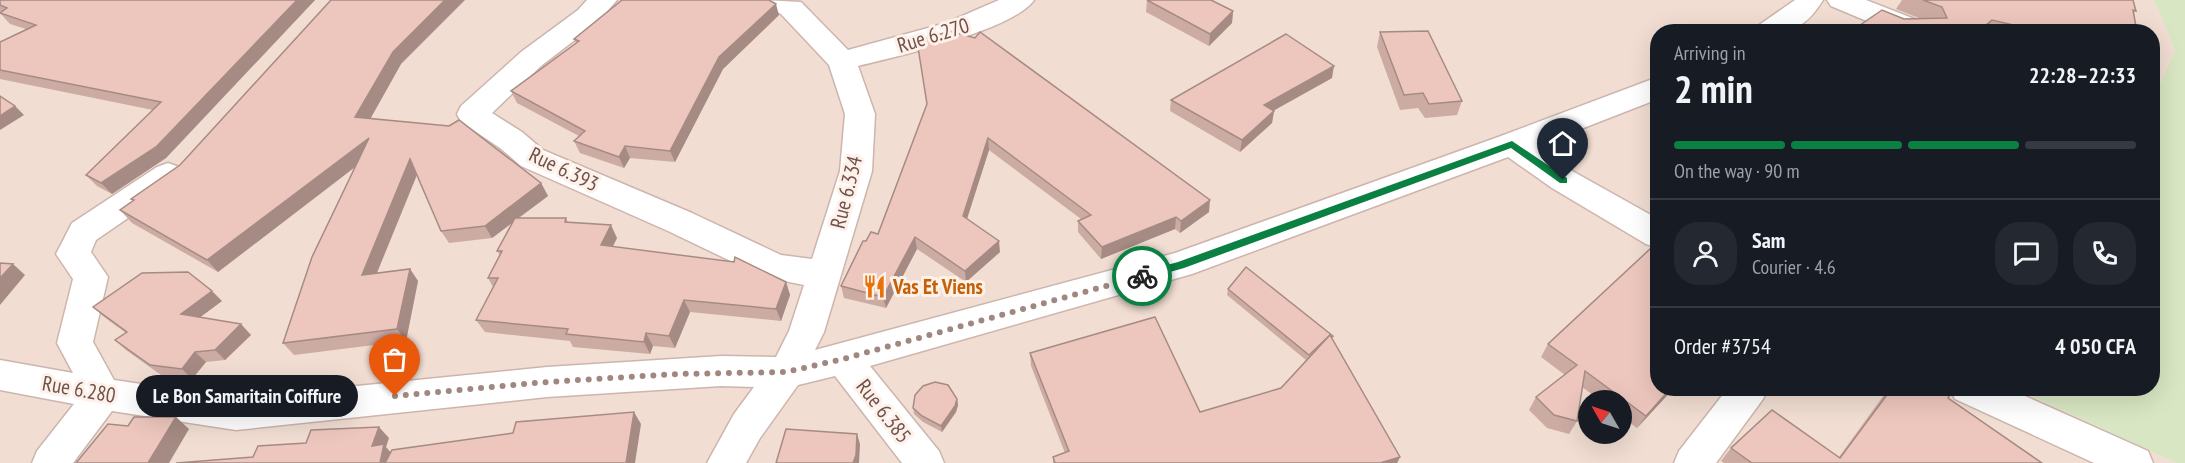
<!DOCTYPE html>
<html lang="en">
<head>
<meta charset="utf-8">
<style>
  body { margin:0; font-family:"PT Sans Narrow",sans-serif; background:#242831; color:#f1f3f6; height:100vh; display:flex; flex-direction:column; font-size:22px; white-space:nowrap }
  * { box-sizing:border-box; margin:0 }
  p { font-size:20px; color:#9ea1a6 }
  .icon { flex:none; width:33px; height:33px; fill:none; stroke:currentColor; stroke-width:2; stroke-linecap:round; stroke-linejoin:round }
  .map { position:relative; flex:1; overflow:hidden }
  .sheet { position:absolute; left:1650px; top:24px; width:510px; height:372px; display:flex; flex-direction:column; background:#171b24; border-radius:24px; box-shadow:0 6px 24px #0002 }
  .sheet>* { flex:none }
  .needle { width:39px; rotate:309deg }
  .buttons { position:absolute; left:1578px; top:390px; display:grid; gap:12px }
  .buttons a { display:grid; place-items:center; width:54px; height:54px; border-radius:50%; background:#171b24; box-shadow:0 6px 24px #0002; font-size:30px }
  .pin { position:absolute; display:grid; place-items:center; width:51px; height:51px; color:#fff; margin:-62px -26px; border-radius:50% 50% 50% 0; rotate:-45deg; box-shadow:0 0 6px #0007 }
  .pin .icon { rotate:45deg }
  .courier { position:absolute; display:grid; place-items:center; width:60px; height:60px; margin:-30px; border:4px solid #0b8043; border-radius:50%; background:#fff; color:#222; box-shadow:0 2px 8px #0007 }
  .bubble { position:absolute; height:42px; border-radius:21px; background:#171b24; box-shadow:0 6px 24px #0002; font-size:20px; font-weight:700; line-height:42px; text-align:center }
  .overview em { font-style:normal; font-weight:700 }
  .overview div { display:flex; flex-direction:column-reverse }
  .overview { display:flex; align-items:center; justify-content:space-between; height:102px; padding:0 24px }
  h1 { font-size:39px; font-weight:700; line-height:45px }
  .bar { display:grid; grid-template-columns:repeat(4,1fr); gap:9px 6px; align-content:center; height:72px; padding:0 24px }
  .bar i { height:8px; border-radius:4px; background:#363941 }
  .bar .selected { background:#0b8043 }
  .bar p { grid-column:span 4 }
  .line { display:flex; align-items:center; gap:15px; padding:0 24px; border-top:2px solid #363941 }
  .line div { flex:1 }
  .round { display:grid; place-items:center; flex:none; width:63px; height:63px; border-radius:24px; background:#242831 }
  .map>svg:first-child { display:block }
  .residential { fill:#f1ddd2; fill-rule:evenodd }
  .green { fill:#d8e6c3 }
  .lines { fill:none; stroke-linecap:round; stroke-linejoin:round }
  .minor-casing { stroke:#cdb5ad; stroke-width:3 }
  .minor { fill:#fff; fill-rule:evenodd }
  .wall { fill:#ccaba3 }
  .shaded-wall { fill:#a68b84 }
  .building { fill:#edc7bd; stroke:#a68b84; stroke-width:1.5 }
  .route { fill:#0b8043 }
  .done { stroke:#a08880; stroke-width:6; stroke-dasharray:0 10.8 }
  .labels { text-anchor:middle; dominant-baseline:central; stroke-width:6; stroke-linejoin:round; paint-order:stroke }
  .street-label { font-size:21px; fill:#70514b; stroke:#fdf1e9 }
  .food-label { font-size:21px; font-weight:bold; fill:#c56008; stroke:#fdf1e9; text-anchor:start }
</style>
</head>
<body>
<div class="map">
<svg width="2185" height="463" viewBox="0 0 2185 463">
  <rect width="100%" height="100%" fill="#faede3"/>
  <!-- residential -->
  <path class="residential" d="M0 0H2154L2175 50 2157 91 2153 93 2152 32H1658V388L2016 389 2176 463H0ZM1588 400H1622V434H1588Z"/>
  <!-- green -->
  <path class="green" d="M2154 0H2185V463H2176L2016 389 2152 388 2153 93 2157 91 2175 50Z"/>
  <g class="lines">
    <defs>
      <g id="minor">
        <path d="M587 0H617L598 22 541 66 492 113 522 132 543 150 692 213 781 255 812 259 840 171 845 114 829 65 781 14 766 6 762 0 801 2 848 50 946 23 999 0H1034C1014 30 895 57 858 66L875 114 872 171 824 332 815 350 1175 253 1501 136 1658 77V99L1537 146 1574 172 1658 219V248L1646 244 1552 188 1508 157 1192 274 870 366 939 451 944 463H902L835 376 798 385 760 438 746 463H707L734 414 754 387 721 386 547 397 236 430 112 411 73 463H32L37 451 74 404 0 390V360L73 373 57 343 73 279 56 254 72 223 157 167 168 163 179 167 184 175 179 183 96 240 91 252 108 277 93 342 114 380 236 398 547 367 721 356 776 357 789 331 804 285 764 277 668 231 521 166 500 148 461 122 457 114 461 106 521 52 578 10Z"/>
        <path d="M1795 0H1823C1803 32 1789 32 1755 32L1759 25Z"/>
        <path d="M1827 0H1866L1930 25 1934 32H1893L1831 6Z"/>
        <path d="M1728 388H1768L1763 399 1716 463H1674L1679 451Z"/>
        <path d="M1950 388H2007L2148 451 2153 463H2094L1955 399Z"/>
      </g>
    </defs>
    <!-- minor casing -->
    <use href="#minor" class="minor-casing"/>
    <!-- minor -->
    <use href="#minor" class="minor"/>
  </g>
  <!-- wall -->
  <g class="wall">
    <path d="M0 0H315L166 158 112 194 97 186 86 175 153 110 0 79V42L26 29 10 24 0 13 1 12H0Z"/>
    <path d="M1147 0 1233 11 1232 23 1209 46 1146 12Z"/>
    <path d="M1902 0H2133L2136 11 2133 13 2137 32H1850L1904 19 1919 18 1896 9Z"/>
    <path d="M779 15 723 69 675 162 630 158 624 168 580 153 574 141 579 136 517 103 511 91 576 43 574 39Z"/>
    <path d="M1380 32 1462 101 1457 115 1425 118 1418 108 1400 110 1377 47Z"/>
    <path d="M401 64 370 119 541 183 548 196 518 218H566L568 222 617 238 613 246 786 282 790 295 781 321 690 312 675 348 653 346 650 354 573 347 570 341 485 332 476 320 493 287 488 278 500 255 497 251 512 223 492 238 449 243 441 231 417 175 377 273 410 269 418 281 406 341 294 355 283 343 354 168 218 272 132 223 120 210 133 201 131 199Z"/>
    <path d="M1332 78 1273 111H1274L1272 123 1240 152 1170 111 1171 100Z"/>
    <path d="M927 104 1209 212 1180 233 1175 229 1101 259 1078 232V221L1081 219 989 150 967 219 1000 252 966 282 917 249 886 308 844 298 841 286 866 241 878 234Z"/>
    <path d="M1228 289 1333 336 1332 339 1400 457 1397 463H1053V457L1065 453 1031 366 1030 353 1200 412 1281 388 1306 360 1227 295Z"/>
    <path d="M222 301 200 317 251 335 225 360 206 362 192 379 161 375 126 350 115 340 126 333 104 317 93 307Z"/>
    <path d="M1548 344 1658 388H1674L1637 428 1622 417V400H1600L1582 387 1577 421 1569 434 1547 428 1529 410 1536 397 1565 375 1541 357Z"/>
    <path d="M1889 388H1954L1948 398 2042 463H1724L1721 461 1731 448 1839 457Z"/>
    <path d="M957 399 958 405 956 412 942 432 923 422 914 414 913 408Z"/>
  </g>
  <!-- shaded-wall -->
  <g class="shaded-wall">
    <path d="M297 0H315L166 158 112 194 101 183Z"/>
    <path d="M445 0H465L401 64 364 130 355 117 393 52Z"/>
    <path d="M776 4 779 15 723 69 675 162 670 151 719 57Z"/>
    <path d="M1233 11 1232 23 1209 46 1210 34Z"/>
    <path d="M1992 20 1984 32H1977Z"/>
    <path d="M1334 66 1332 78 1262 117 1264 105Z"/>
    <path d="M15 106 24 115 0 130V116Z"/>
    <path d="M1274 111 1272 123 1240 152 1242 140Z"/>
    <path d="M369 138 377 150 218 272 207 260Z"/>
    <path d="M988 138 989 150 964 228 963 216Z"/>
    <path d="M625 146 630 158 624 168 619 157Z"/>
    <path d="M410 159 418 172 371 287 362 275Z"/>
    <path d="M541 183 548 196 492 238 485 226Z"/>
    <path d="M1210 200 1209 212 1180 233 1181 221Z"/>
    <path d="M1176 217 1175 229 1101 259 1102 247Z"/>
    <path d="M611 225 617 238 607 258 601 245Z"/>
    <path d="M915 237 917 249 886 308 883 297Z"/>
    <path d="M999 241 1000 252 966 282 965 271Z"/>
    <path d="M13 264 25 275 0 305V278Z"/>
    <path d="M410 269 418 281 406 341 397 329Z"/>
    <path d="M786 282 790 295 781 321 776 309Z"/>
    <path d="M212 291 222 301 191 324 181 314Z"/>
    <path d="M684 300 690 312 675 348 669 336Z"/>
    <path d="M241 324 251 335 225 360 215 350Z"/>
    <path d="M646 333 653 346 650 354 644 342Z"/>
    <path d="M195 352 206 362 192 379 182 369Z"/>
    <path d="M1671 388H1674L1637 428 1646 416Z"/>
    <path d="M957 399 958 405 956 412 942 432 941 426Z"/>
    <path d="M634 412 641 424 635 463H626Z"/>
    <path d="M176 417 189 429 169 463H148Z"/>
    <path d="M379 427 389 438 386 447 394 456 393 463H380L372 446Z"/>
    <path d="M857 434 860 444 859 463H853Z"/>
    <path d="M1400 457 1397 463H1380Z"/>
  </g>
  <!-- building -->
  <g class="building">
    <path d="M0 0H297L156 147 101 183 86 175 161 102 0 70V42L36 25 0 13 7 8 0 5Z"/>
    <path d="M331 0H445L393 52 355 117 449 126 459 120 541 183 485 226 441 231 410 159 362 275 410 269 397 329 283 343 312 257 369 138 207 260 120 210 134 200 131 199 180 165Z"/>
    <path d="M622 0H769L776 4 719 57 670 151 625 146 619 157 574 141 585 131 511 91 579 41 574 39Z"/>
    <path d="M1147 0H1211L1233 11 1210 34Z"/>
    <path d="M1923 0H2133L2136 11 2133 10 2137 32H2043L1992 20 1977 32H1850L1882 10 1904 19 1947 18 1942 7Z"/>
    <path d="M950 31 975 38 980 32 1210 200 1181 221 1176 217 1102 247 1078 221 1091 215 988 138 963 216 999 241 965 271 915 237 883 297 841 286 863 241H866L871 232 878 234 927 104 917 41Z"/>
    <path d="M1428 31 1462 101 1429 104 1423 93 1404 95 1380 32Z"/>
    <path d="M1286 34 1334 66 1264 105 1274 111 1242 140 1171 100Z"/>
    <path d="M0 96 15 106 0 116Z"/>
    <path d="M515 218H566L565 222 611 225 601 245 734 262 735 257 786 282 776 309 684 300 669 336 646 333 644 342 566 334 568 329 476 320 498 278H488L502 251H497Z"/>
    <path d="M1650 249 1658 253V388H1671L1646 416 1585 371 1577 421 1554 415 1536 397 1577 365 1548 344Z"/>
    <path d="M0 263 13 264 0 278Z"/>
    <path d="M1246 267 1333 336 1331 337 1330 335 1309 355 1228 289Z"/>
    <path d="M188 272 212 291 181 314 241 324 215 350 195 352 182 369 150 365 115 340 127 332 93 307 142 273Z"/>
    <path d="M1155 317 1200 412 1281 388 1330 335 1400 457 1380 463H1055L1053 457 1069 451 1030 353Z"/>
    <path d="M935 382 948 385 957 399 955 406 941 426 922 416 913 408 915 395 923 386Z"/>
    <path d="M1892 388H1954L1948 398 2042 463H1752L1731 448 1772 410 1840 458Z"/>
    <path d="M634 412 626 463H385L392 450 513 433 516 422Z"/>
    <path d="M134 417H176L148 463H76L108 424 128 426Z"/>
    <path d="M379 427 372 446 384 444 380 463H176L253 457 258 446 306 443 311 430Z"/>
    <path d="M786 429 857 434 856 455 853 463H776Z"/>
  </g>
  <!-- route -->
  <path class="route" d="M1512 141 1567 178V183H1560L1511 148 1184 268 1142 280 1137 276 1138 273 1178 262Z"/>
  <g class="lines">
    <!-- done -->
    <path class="done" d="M395 396 547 382 677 374 786 372 843 359 1142 276"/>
  </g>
  <!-- icons -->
  <defs>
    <symbol id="restaurant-bare" viewBox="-9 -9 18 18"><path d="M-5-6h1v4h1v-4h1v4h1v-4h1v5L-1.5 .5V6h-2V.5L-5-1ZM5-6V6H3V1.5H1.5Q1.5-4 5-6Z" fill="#e8710a" stroke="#fdf1e9" stroke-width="2.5" paint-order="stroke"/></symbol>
  </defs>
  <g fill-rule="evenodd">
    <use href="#restaurant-bare" x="858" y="270" width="33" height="33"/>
  </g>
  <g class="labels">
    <!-- street labels -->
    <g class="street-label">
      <text transform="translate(933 35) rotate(-17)">Rue 6.270</text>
      <text transform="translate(564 169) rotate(26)">Rue 6.393</text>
      <text transform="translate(846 192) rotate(-76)">Rue 6.334</text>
      <text transform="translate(79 389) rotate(10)">Rue 6.280</text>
      <text transform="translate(884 411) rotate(52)">Rue 6.385</text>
    </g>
    <!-- food labels -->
    <g class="food-label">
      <text x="893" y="286">Vas Et Viens</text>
    </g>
  </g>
</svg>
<div class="buttons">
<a><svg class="needle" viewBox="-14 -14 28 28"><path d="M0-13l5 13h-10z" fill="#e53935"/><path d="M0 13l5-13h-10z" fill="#9ea1a6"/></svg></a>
</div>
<div class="pin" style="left:395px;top:396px;background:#ea580c"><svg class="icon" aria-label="bag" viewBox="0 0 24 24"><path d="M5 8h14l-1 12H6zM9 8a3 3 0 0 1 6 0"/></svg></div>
<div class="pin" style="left:1563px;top:180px;background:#1f2937"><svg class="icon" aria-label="home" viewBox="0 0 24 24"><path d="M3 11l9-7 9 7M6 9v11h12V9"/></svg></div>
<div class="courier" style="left:1142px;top:276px"><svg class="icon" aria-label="bike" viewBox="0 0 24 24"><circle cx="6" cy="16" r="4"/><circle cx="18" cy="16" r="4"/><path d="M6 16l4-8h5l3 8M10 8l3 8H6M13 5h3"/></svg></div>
<div class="bubble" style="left:136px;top:375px;width:222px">Le Bon Samaritain Coiffure</div>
<section class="sheet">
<div class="overview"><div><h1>2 min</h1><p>Arriving in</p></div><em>22:28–22:33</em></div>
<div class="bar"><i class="selected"></i><i class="selected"></i><i class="selected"></i><i></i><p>On the way · 90 m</p></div>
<div class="line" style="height:108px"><a class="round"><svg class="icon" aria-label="person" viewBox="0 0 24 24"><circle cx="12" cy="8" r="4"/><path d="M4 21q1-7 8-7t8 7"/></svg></a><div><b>Sam</b><p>Courier · 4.6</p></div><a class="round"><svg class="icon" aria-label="chat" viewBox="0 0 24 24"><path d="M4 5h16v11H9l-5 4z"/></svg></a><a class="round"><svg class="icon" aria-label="phone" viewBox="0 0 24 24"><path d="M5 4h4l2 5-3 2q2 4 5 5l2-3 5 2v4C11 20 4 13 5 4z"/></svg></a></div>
<div class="line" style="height:78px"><div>Order #3754</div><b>4 050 CFA</b></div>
</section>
</div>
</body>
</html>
